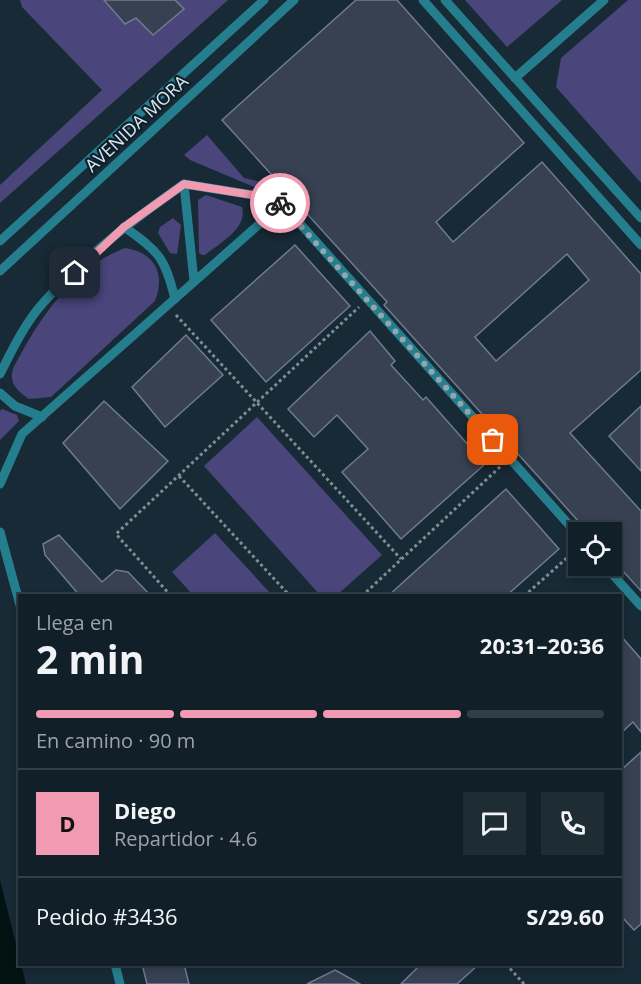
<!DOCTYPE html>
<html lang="es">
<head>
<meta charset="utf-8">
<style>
  body { margin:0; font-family:"Open Sans",sans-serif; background:#1e2d34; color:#f1f3f6; height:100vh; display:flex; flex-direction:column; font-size:22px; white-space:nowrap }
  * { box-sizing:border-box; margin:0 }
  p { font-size:20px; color:#9ca3a8 }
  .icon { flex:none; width:33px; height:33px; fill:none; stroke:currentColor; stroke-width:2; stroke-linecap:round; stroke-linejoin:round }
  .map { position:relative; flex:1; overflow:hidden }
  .sheet { position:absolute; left:18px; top:594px; width:604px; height:372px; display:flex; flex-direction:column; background:#112028; border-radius:0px; box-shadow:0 3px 9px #0003,0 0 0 2px #303e45 }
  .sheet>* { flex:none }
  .fabs { position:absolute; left:568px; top:522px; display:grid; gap:12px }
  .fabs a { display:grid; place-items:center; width:54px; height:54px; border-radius:0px; background:#112028; box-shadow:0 3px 9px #0003,0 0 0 2px #303e45; font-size:30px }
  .pin { position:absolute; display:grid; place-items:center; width:51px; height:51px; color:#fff; margin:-26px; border-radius:12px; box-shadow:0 3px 9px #0006 }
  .courier { position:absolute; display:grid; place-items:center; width:60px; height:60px; margin:-30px; border:4px solid #f19ab2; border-radius:50%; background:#fff; color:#222; box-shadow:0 2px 8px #0007 }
  .summary em { font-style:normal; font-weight:700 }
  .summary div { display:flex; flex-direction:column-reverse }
  .summary { display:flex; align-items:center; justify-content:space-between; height:102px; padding:0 18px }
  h1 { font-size:39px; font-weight:700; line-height:45px }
  .bar { display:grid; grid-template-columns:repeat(4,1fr); gap:9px 6px; align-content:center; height:72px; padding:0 18px }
  .bar i { height:8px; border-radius:4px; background:#303e45 }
  .bar .current { background:#f19ab2 }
  .bar p { grid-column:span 4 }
  .line { display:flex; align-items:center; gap:15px; padding:0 18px; border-top:2px solid #303e45 }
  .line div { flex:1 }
  .round { display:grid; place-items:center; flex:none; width:63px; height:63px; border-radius:0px; background:#1e2d34 }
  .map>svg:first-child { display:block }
  .green { fill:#4a457a }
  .water { fill:#021311 }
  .building { fill:#374152; stroke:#707b8f; stroke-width:1.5; fill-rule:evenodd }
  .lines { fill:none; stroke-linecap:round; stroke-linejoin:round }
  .path { stroke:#7e8d97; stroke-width:3; stroke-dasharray:3 3; stroke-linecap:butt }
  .service { stroke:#257e8d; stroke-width:9 }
  .done { stroke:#96a4ad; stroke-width:6; stroke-dasharray:0 10.8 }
  .route { stroke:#f19ab2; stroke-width:8 }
  .labels { text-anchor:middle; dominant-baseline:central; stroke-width:4.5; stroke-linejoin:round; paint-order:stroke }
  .street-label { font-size:18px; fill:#dae6ee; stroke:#0d202b }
</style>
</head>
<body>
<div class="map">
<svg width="641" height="984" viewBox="0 0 641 984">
  <rect width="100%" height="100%" fill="#172a35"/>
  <!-- green -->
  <g class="green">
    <path d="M20 0H228L0 203V185L102 90 22 7Z"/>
    <path d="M465 0H562L507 47Z"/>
    <path d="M628 0H641V183L556 87 561 58Z"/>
    <path d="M207 135 244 178 261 182 259 189 190 160 184 155Z"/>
    <path d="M206 195 242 207C248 228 220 243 205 255H202L199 253 198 200Z"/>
    <path d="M173 218 181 225 177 254 170 253 158 233 160 227Z"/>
    <path d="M125 248C154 252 166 273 155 301L51 397 29 399C20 393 10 385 12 373 13 366 19 358 22 352 44 311 79 265 125 248Z"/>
    <path d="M2 409 17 415 19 421 0 440V411Z"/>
    <path d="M257 417 382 555 337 595H320L204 466Z"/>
    <path d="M215 533 272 595H193L172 572Z"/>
  </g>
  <!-- water -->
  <path class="water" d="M0 880 26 984H0Z"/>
  <!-- building -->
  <g class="building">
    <path d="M104 0H175L184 9 153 35 136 18 125 24Z"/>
    <path d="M356 0H397L524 143 436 222 453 242 542 162 641 274V370L570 433 641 511V591L612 559V532H588L384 305 387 302 222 120ZM567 254 589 280 496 361 475 337Z"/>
    <path d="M295 245 350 306 266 382 211 320Z"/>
    <path d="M370 331 395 361 391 365 423 400 426 397 485 464 401 539 342 472 368 449 337 415 314 437 288 409Z"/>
    <path d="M186 335 223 375 165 427 132 387Z"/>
    <path d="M104 401 168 461 120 509 63 443Z"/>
    <path d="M641 406V471L609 436Z"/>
    <path d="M506 489 559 549 506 596H388Z"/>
    <path d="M59 535 102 582 116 570 128 572 151 596H80L45 555 43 544Z"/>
    <path d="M621 636 641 659V732L633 722 621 733Z"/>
    <path d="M641 752V924L634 930 621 916V770Z"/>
    <path d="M142 964H184L189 984H147Z"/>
    <path d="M421 964H479L457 984H401Z"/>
    <path d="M335 970 360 984H307Z"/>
  </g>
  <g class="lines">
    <!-- path -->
    <g class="path">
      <path d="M176 315 401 559"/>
      <path d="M179 476 290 596"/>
      <path d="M171 596 116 534 359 307"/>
      <path d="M362 596 501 466"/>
      <path d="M524 596 577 549"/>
      <path d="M506 964 524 984"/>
    </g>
    <!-- service -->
    <g class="service">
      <path d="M423 0 641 245"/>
      <path d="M445 0 641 218"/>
      <path d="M515 78 604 0"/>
      <path d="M184 184 194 281"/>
      <path d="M124 227C159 251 165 258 175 299"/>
      <path d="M0 241 264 0"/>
      <path d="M0 271 294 0"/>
      <path d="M0 374C12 350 25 323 43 303 84 257 134 219 184 184L278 199 579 536"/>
      <path d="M0 393 15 406 42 417"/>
      <path d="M0 484 22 434 282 204"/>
      <path d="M0 532 20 605"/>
      <path d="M605 566 641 606"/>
      <path d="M115 964 120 984"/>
    </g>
  </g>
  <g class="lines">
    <!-- done -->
    <path class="done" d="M280 203 493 440"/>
    <!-- route -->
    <path class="route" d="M75 273 124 227 184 184 278 199 280 203"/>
  </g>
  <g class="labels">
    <!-- street labels -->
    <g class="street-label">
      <text transform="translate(136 123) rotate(-43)">AVENIDA MORA</text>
    </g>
  </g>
</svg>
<div class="fabs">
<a><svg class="icon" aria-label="locate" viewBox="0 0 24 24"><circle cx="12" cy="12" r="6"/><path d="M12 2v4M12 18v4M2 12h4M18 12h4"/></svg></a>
</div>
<div class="pin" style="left:493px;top:440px;background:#ea580c"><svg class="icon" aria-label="bag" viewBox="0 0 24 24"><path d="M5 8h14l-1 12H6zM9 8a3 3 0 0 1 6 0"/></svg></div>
<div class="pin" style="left:75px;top:273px;background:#1f2937"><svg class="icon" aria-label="home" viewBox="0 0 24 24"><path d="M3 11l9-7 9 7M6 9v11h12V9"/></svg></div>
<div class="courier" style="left:280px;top:203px"><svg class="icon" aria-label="bike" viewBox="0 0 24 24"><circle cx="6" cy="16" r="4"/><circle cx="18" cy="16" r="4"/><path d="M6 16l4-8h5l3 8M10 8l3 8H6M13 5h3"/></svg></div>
<section class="sheet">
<div class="summary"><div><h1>2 min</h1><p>Llega en</p></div><em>20:31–20:36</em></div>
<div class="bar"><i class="current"></i><i class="current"></i><i class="current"></i><i></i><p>En camino · 90 m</p></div>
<div class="line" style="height:108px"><b class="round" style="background:#f19ab2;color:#111">D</b><div><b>Diego</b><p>Repartidor · 4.6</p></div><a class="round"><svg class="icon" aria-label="chat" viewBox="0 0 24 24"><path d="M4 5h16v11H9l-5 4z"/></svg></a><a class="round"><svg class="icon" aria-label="phone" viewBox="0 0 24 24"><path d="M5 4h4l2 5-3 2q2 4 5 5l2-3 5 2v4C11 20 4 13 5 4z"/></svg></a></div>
<div class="line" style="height:78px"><div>Pedido #3436</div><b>S/29.60</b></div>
</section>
</div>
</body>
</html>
